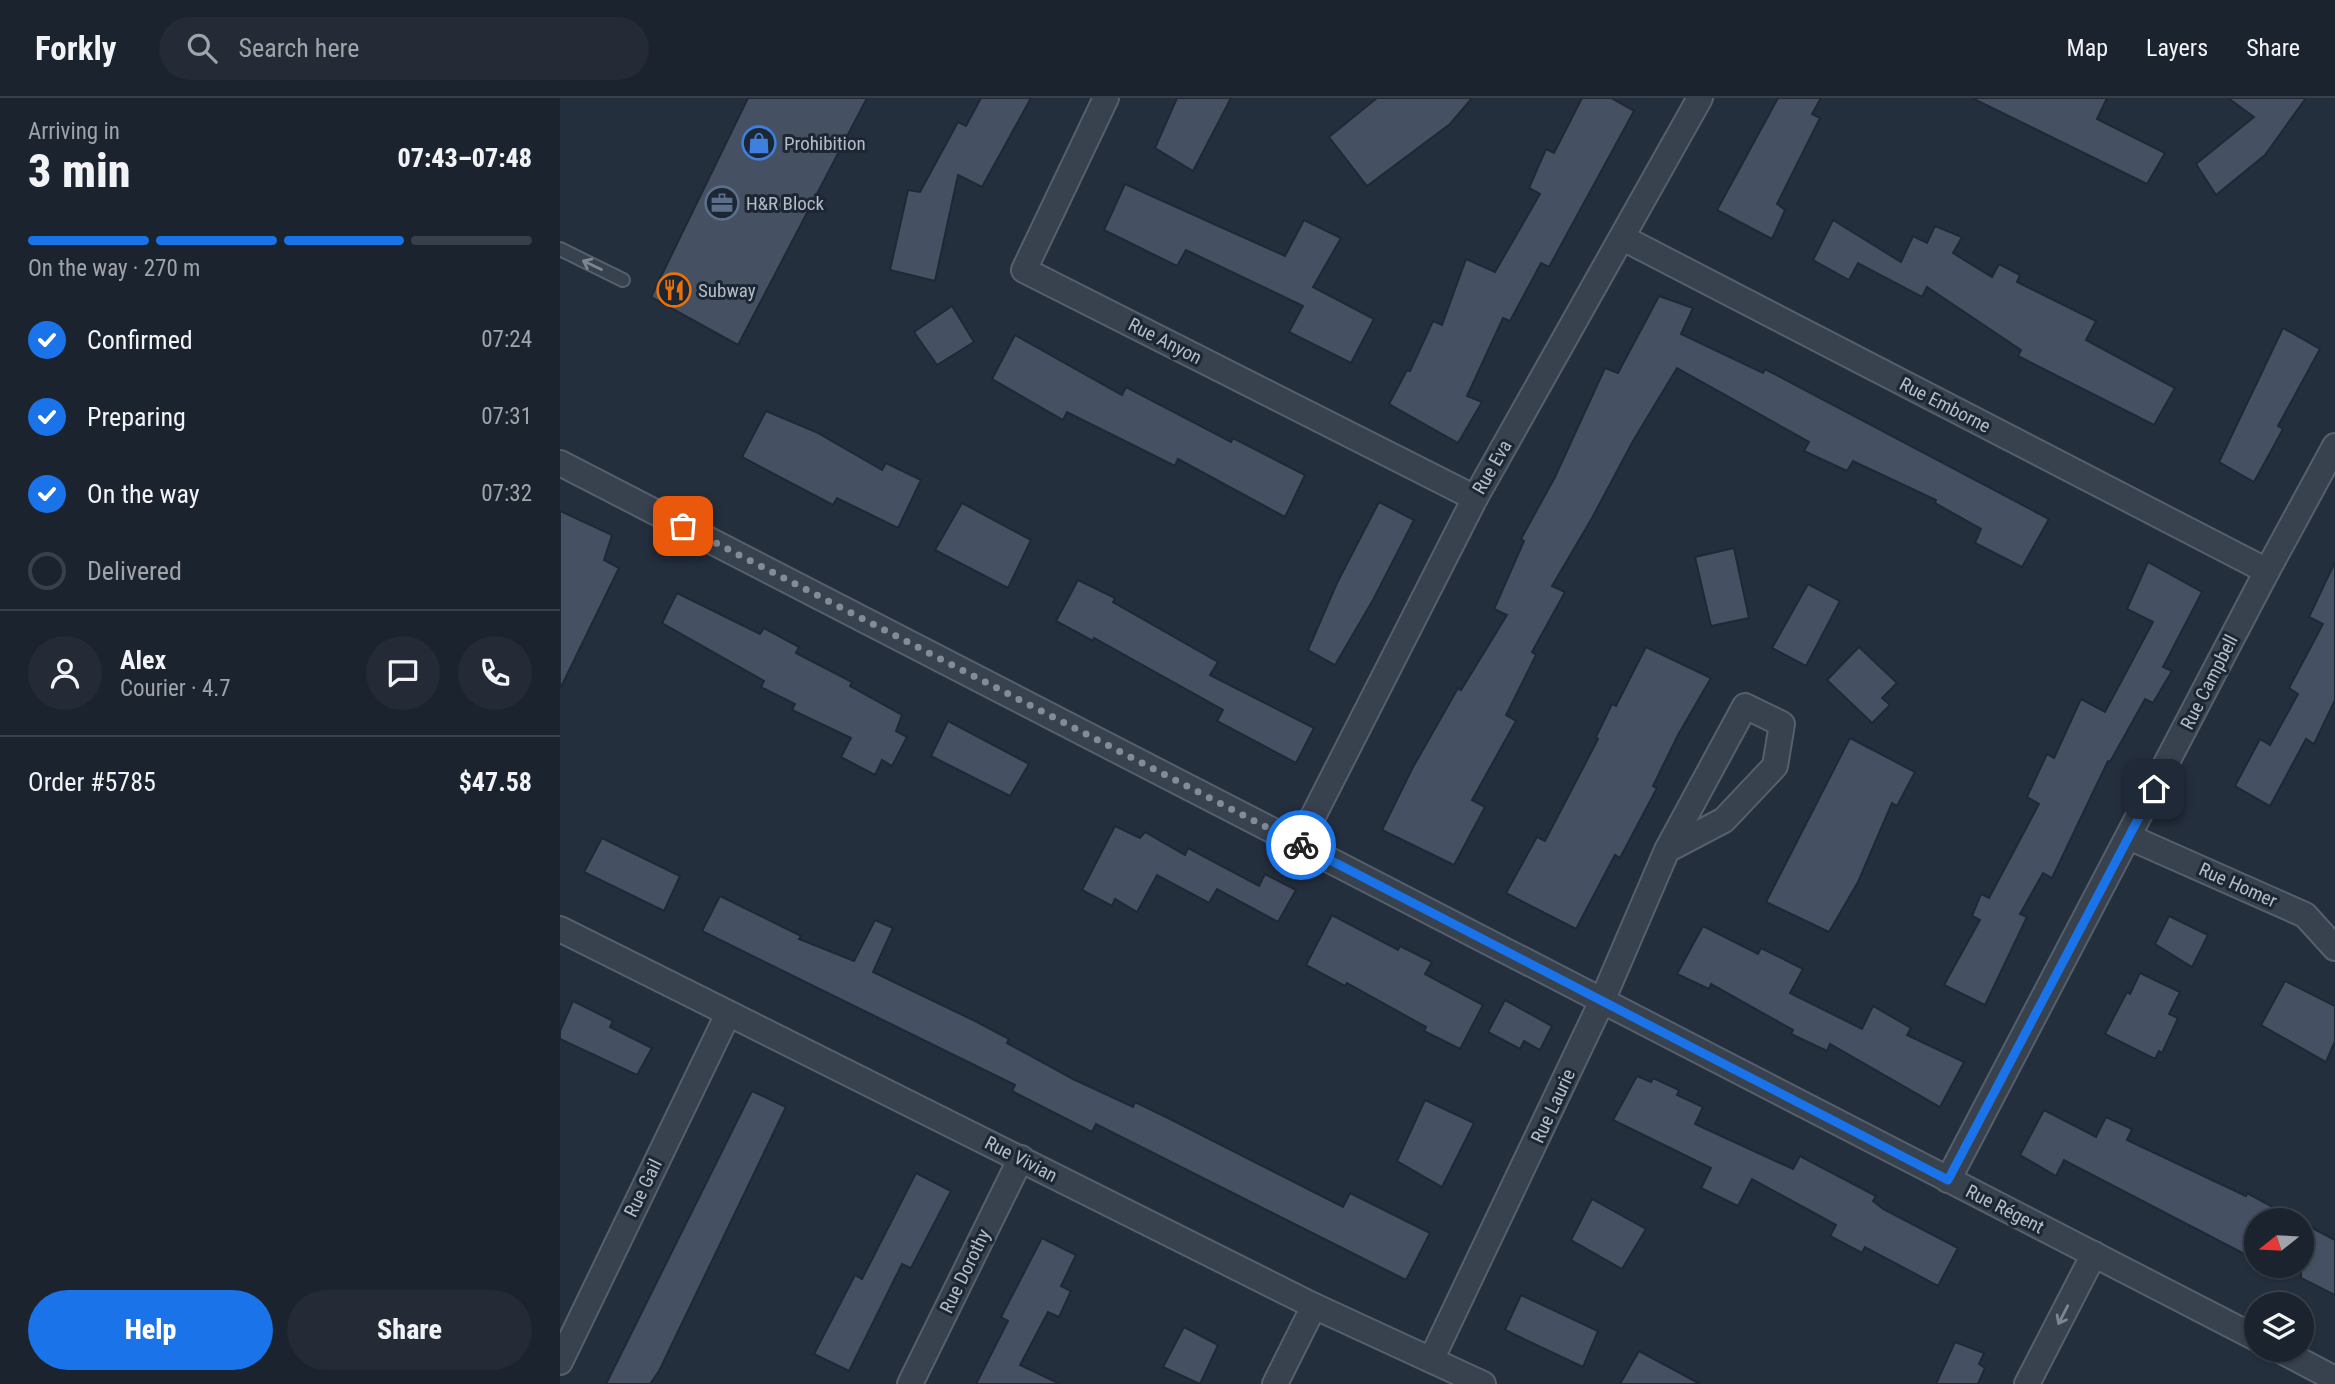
<!DOCTYPE html>
<html lang="en">
<head>
<meta charset="utf-8">
<style>
  body { margin:0; font-family:"Roboto Condensed",sans-serif; background:#242b36; color:#f1f3f6; height:100vh; display:flex; flex-direction:column; font-size:26px; white-space:nowrap }
  * { box-sizing:border-box; margin:0 }
  p { font-size:23px; color:#a0a4aa }
  .icon { flex:none; width:38px; height:38px; fill:none; stroke:currentColor; stroke-width:2; stroke-linecap:round; stroke-linejoin:round }
  .map { position:relative; flex:1; overflow:hidden }
  .side { display:flex; flex-direction:column; background:#1b232e; width:560px }
  .side>* { flex:none }
  .needle { width:46px; rotate:252deg }
  .tools { position:absolute; left:1684px; top:1110px; display:grid; gap:14px }
  .tools a { display:grid; place-items:center; width:70px; height:70px; border-radius:50%; background:#1b232e; box-shadow:0 2px 5px #0004,0 0 0 2px #39404a; font-size:35px }
  .pin { position:absolute; display:grid; place-items:center; width:60px; height:60px; color:#fff; margin:-30px; border-radius:14px; box-shadow:0 4px 10px #0006 }
  .courier { position:absolute; display:grid; place-items:center; width:70px; height:70px; margin:-35px; border:5px solid #1a73e8; border-radius:50%; background:#fff; color:#222; box-shadow:0 2px 9px #0007 }
  .summary em { font-style:normal; font-weight:800 }
  .summary div { display:flex; flex-direction:column-reverse }
  .summary { display:flex; align-items:center; justify-content:space-between; height:119px; padding:0 28px }
  h1 { font-size:46px; font-weight:800; line-height:52px }
  .bar { display:grid; grid-template-columns:repeat(4,1fr); gap:10px 7px; align-content:center; height:84px; padding:0 28px }
  .bar i { height:9px; border-radius:5px; background:#39404a }
  .bar .on { background:#1a73e8 }
  .bar p { grid-column:span 4 }
  .line { display:flex; align-items:center; gap:18px; padding:0 28px; border-top:2px solid #39404a }
  .line div { flex:1 }
  .round { display:grid; place-items:center; flex:none; width:74px; height:74px; border-radius:37px; background:#242b36 }
  ol { padding:0 28px; list-style:none }
  li { display:flex; align-items:center; gap:21px; height:77px }
  li p { margin-inline-start:auto }
  li .icon { padding:7px; border-radius:50%; background:#1a73e8; color:#fff; stroke-width:4 }
  li:last-child { color:#a0a4aa }
  li i { width:38px; height:38px; border:4px solid #39404a; border-radius:50% }
  .primary-button { display:flex; gap:14px; margin-top:auto; padding:14px 28px }
  .primary-button a { flex:1; height:80px; border-radius:42px; background:#1a73e8; color:#fff; font-size:28px; font-weight:800; line-height:80px; text-align:center }
  .primary-button a+a { background:#242b36; color:#f1f3f6 }
  header { display:flex; align-items:center; gap:42px; box-sizing:border-box; height:98px; padding:0 35px; background:#1b232e; border-bottom:2px solid #39404a }
  header strong { font-size:33px }
  nav { display:flex; gap:38px; margin-inline-start:auto; font-size:24px }
  .search { width:490px; height:63px; background:#242b36; display:flex; align-items:center; gap:18px; box-sizing:border-box; padding:0 24px; border-radius:38px; color:#a0a4aa; font-size:26px }
  main { display:flex; flex:1; min-height:0 }
  .map>svg:first-child { display:block }
  .building { fill:#455162; stroke:#1f2835; stroke-width:2 }
  .lines { fill:none; stroke-linecap:round; stroke-linejoin:round }
  .lane-casing { stroke:#565f6c; stroke-width:16 }
  .street-casing { stroke:#565f6c; stroke-width:28 }
  .lane { stroke:#38414e; stroke-width:12 }
  .street { stroke:#38414e; stroke-width:24 }
  .oneway { stroke:#7c8592 }
  .done { stroke:#828b98; stroke-width:7; stroke-dasharray:0 12.6 }
  .route { stroke:#1a73e8; stroke-width:9 }
  .labels { text-anchor:middle; dominant-baseline:central; stroke-width:6; stroke-linejoin:round; paint-order:stroke }
  .poi-label { font-size:19px; fill:#b4bcc9; stroke:#1d2633; text-anchor:start }
  .street-label { font-size:19px; fill:#b4bcc9; stroke:#1d2633 }
</style>
</head>
<body>
<header>
<strong>Forkly</strong>
<div class="search"><svg class="icon" aria-label="search" viewBox="0 0 24 24"><circle cx="10" cy="10" r="6"/><path d="M15 15l6 6"/></svg>Search here</div>
<nav><a>Map</a><a>Layers</a><a>Share</a></nav>
</header>
<main>
<section class="side">
<div class="summary"><div><h1>3 min</h1><p>Arriving in</p></div><em>07:43–07:48</em></div>
<div class="bar"><i class="on"></i><i class="on"></i><i class="on"></i><i></i><p>On the way · 270 m</p></div>
<ol>
<li><svg class="icon" aria-label="check" viewBox="0 0 24 24"><path d="M5 12l5 5 9-10"/></svg>Confirmed<p>07:24</p></li>
<li><svg class="icon" aria-label="check" viewBox="0 0 24 24"><path d="M5 12l5 5 9-10"/></svg>Preparing<p>07:31</p></li>
<li><svg class="icon" aria-label="check" viewBox="0 0 24 24"><path d="M5 12l5 5 9-10"/></svg>On the way<p>07:32</p></li>
<li><i></i>Delivered</li>
</ol>
<div class="line" style="height:126px"><a class="round"><svg class="icon" aria-label="person" viewBox="0 0 24 24"><circle cx="12" cy="8" r="4"/><path d="M4 21q1-7 8-7t8 7"/></svg></a><div><b>Alex</b><p>Courier · 4.7</p></div><a class="round"><svg class="icon" aria-label="chat" viewBox="0 0 24 24"><path d="M4 5h16v11H9l-5 4z"/></svg></a><a class="round"><svg class="icon" aria-label="phone" viewBox="0 0 24 24"><path d="M5 4h4l2 5-3 2q2 4 5 5l2-3 5 2v4C11 20 4 13 5 4z"/></svg></a></div>
<div class="line" style="height:91px"><div>Order #5785</div><b>$47.58</b></div>
<div class="primary-button"><a>Help</a><a>Share</a></div>
</section>
<div class="map">
<svg width="1775" height="1286" viewBox="0 0 1775 1286">
  <rect width="100%" height="100%" fill="#242f3e"/>
  <!-- building -->
  <g class="building">
    <path d="M188 0H307L178 247 91 199Z"/>
    <path d="M421 0H471L422 89 398 77 375 183 330 172 348 92 360 94 398 24 406 28Z"/>
    <path d="M617 0H671L633 73 595 50Z"/>
    <path d="M817 0H912L890 26 807 88 769 39Z"/>
    <path d="M1022 0H1051L1074 13 989 169 981 165 950 223 943 220 907 298 922 304 898 345 829 306 847 272 850 273 873 223 882 227 906 161 935 174 980 96 969 90 986 51 994 55Z"/>
    <path d="M1218 0H1261L1252 16 1260 20 1217 106 1225 112 1212 141 1157 112Z"/>
    <path d="M1412 0H1547L1537 21 1605 55 1587 86Z"/>
    <path d="M1668 0H1746L1705 57 1656 97 1636 66 1694 19Z"/>
    <path d="M565 86 725 158 744 122 781 140 753 189 814 221 791 265 729 234 743 208 626 152 617 168 544 132Z"/>
    <path d="M1273 122 1341 164 1353 138 1367 145 1375 128 1402 139 1393 155 1432 179 1439 166 1460 177 1457 184 1536 223 1526 242 1615 290 1594 327 1458 258 1461 252 1367 189 1362 199 1298 165 1289 182 1253 162Z"/>
    <path d="M1099 198 1133 210 1121 236 1203 275 1205 271 1489 421 1462 469 1415 445 1421 431 1375 405 1376 402 1293 363 1287 373 1244 353 1249 344 1117 270 1073 343 1032 420 992 488 1005 494 972 554 976 557 946 617 956 623 912 702 925 709 894 767 822 732 852 671 898 590 901 592 947 517 934 511 964 443 961 441 995 379 1045 270 1058 275Z"/>
    <path d="M392 208 414 244 377 267 354 234Z"/>
    <path d="M1723 230 1760 251 1718 328 1723 331 1694 384 1659 364Z"/>
    <path d="M455 237 562 297 566 289 671 344 673 340 745 377 725 419 618 361 615 368 507 314 503 322 432 281Z"/>
    <path d="M206 313 256 334 322 372 326 365 361 382 338 430 277 400 273 407 182 359Z"/>
    <path d="M819 404 854 422 813 502 775 567 748 552 777 485Z"/>
    <path d="M402 405 471 442 448 490 375 452Z"/>
    <path d="M0 413 52 437 44 462 59 470 0 591Z"/>
    <path d="M1174 450 1189 520 1151 528 1135 459Z"/>
    <path d="M1588 464 1642 494 1603 569 1612 573 1593 605 1585 601 1550 664 1548 663 1492 780 1483 775 1460 816 1467 819 1425 907 1384 887 1420 822 1412 818 1421 796 1429 800 1479 706 1467 699 1487 656 1494 660 1521 601 1545 614 1593 524 1567 511Z"/>
    <path d="M1775 464V602L1754 646 1746 641 1710 708 1675 688 1700 641 1710 647 1738 596 1729 590 1763 526 1749 519Z"/>
    <path d="M518 482 555 500 553 504 658 564 650 577 754 630 736 665 657 623 663 612 534 540 533 543 496 523Z"/>
    <path d="M1248 486 1280 503 1246 568 1212 550Z"/>
    <path d="M117 495 200 536 204 530 239 549 236 555 292 584 290 588 342 617 336 633 347 639 332 668 322 662 315 677 281 659 291 640 232 612 235 606 201 589 204 583 102 525Z"/>
    <path d="M1086 549 1151 580 1118 637 1093 688 1097 690 1060 760 1055 757 1016 831 946 795 977 739 985 743 1038 641 1036 639 1052 606 1056 608Z"/>
    <path d="M1299 549 1337 585 1322 600 1330 607 1312 625 1267 582Z"/>
    <path d="M388 623 469 666 450 698 371 658Z"/>
    <path d="M1290 640 1355 674 1337 708 1332 705 1298 784 1269 834 1206 804Z"/>
    <path d="M555 728 580 740 585 734 625 757 628 750 699 788 705 776 736 792 718 824 657 791 649 805 597 777 577 814 555 801 552 808 522 792Z"/>
    <path d="M42 740 120 778 104 813 24 774Z"/>
    <path d="M160 798 241 838 239 841 294 863 315 822 333 830 313 874 417 924 449 941 447 945 513 981 573 1009 575 1004 608 1020 783 1109 790 1095 870 1135 846 1182 536 1026 532 1034 452 993 455 987 142 833Z"/>
    <path d="M772 817 838 852 840 848 872 864 865 876 923 907 900 951 864 933 866 929 787 885 785 888 746 867Z"/>
    <path d="M1609 818 1648 837 1632 869 1595 846Z"/>
    <path d="M1143 828 1198 856 1201 850 1243 871 1230 895 1302 931 1313 908 1351 930 1347 937 1404 964 1380 1009 1270 946 1267 953 1231 936 1233 932 1151 886 1149 891 1117 876Z"/>
    <path d="M1580 875 1620 894 1609 916 1618 920 1602 955 1599 953 1595 961 1545 936 1567 894 1570 896Z"/>
    <path d="M1725 883 1775 908V943L1766 964 1701 927Z"/>
    <path d="M945 902 992 928 980 952 964 943 960 951 928 934Z"/>
    <path d="M13 903 53 923 50 929 92 950 77 977 0 941V933Z"/>
    <path d="M1077 978 1091 984 1093 980 1119 992 1117 997 1143 1009 1135 1026 1233 1071 1240 1058 1316 1098 1313 1103 1323 1111 1398 1150 1378 1188 1305 1149 1302 1155 1270 1138 1276 1127 1192 1081 1178 1108 1141 1090 1151 1070 1053 1022Z"/>
    <path d="M192 993 226 1009 99 1273 90 1286H46Z"/>
    <path d="M865 1002 914 1025 882 1089 837 1063Z"/>
    <path d="M1484 1012 1536 1039 1546 1019 1572 1031 1567 1042 1686 1098 1687 1095 1737 1122H1696V1162L1504 1062 1496 1078 1460 1057Z"/>
    <path d="M356 1075 391 1093 351 1170 342 1166 289 1273 254 1256 295 1177 302 1181Z"/>
    <path d="M1032 1101 1086 1131 1062 1171 1011 1142Z"/>
    <path d="M1741 1124 1775 1142V1197L1741 1180Z"/>
    <path d="M482 1140 516 1157 501 1188 511 1193 499 1219 488 1214 460 1267 500 1286H416L448 1223 441 1219Z"/>
    <path d="M961 1197 1038 1233 1023 1269 945 1232Z"/>
    <path d="M624 1229 658 1247 640 1286 603 1269Z"/>
    <path d="M1395 1244 1424 1255 1419 1266 1425 1270 1418 1286H1376Z"/>
    <path d="M1079 1253 1140 1286H1060Z"/>
  </g>
  <g class="lines">
    <defs>
      <path id="lane" d="M0 151 63 182"/>
      <g id="street">
        <path d="M546 0 464 172 915 400"/>
        <path d="M1063 140 1707 473"/>
        <path d="M0 365 1696 1240"/>
        <path d="M1569 739 1745 817 1775 850"/>
        <path d="M739 746 915 400 1140 0"/>
        <path d="M0 831 754 1208 923 1286"/>
        <path d="M1388 1082 1707 473 1775 348"/>
        <path d="M1718 1251 1775 1281"/>
        <path d="M872 1260 1042 903 1107 752 1185 608 1222 626 1215 668 1164 722 1107 752"/>
        <path d="M0 1264 168 916"/>
        <path d="M350 1286 461 1060"/>
        <path d="M715 1286 754 1208"/>
        <path d="M1467 1286 1534 1156"/>
      </g>
    </defs>
    <!-- lane casing -->
    <use href="#lane" class="lane-casing"/>
    <!-- street casing -->
    <use href="#street" class="street-casing"/>
    <!-- lane -->
    <use href="#lane" class="lane"/>
    <!-- street -->
    <use href="#street" class="street"/>
  </g>
  <!-- one-way arrows -->
  <defs><path id="oneway-shaft" d="M-6 0H5M1.5-3L5.5 0L1.5 3" fill="none" stroke-width="1.6" stroke-linecap="round" stroke-linejoin="round" transform="scale(1.75)"/></defs>
  <g class="oneway">
    <use href="#oneway-shaft" transform="translate(32 167) rotate(-154)"/>
    <use href="#oneway-shaft" transform="translate(1503 1217) rotate(117)"/>
  </g>
  <g class="lines">
    <!-- done -->
    <path class="done" d="M123 428 741 747"/>
    <!-- route -->
    <path class="route" d="M741 747 1388 1082 1594 691"/>
  </g>
  <!-- icons -->
  <defs>
    <symbol id="shop-ring" viewBox="-11 -11 22 22"><circle r="9.5" fill="#1d2633" stroke="#3f7fe0" stroke-width="1.5"/><path d="M-5-2.5h2.3a2.7 3.5 0 0 1 5.4 0H5L5.5 6h-11ZM-1.5-2.5h3a1.5 2.3 0 0 0-3 0Z" fill="#3f7fe0"/></symbol>
    <symbol id="office-ring" viewBox="-11 -11 22 22"><circle r="9.5" fill="#1d2633" stroke="#5c6f8a" stroke-width="1.5"/><path d="M-6-3h4V-5.5h4V-3h4V5H-6ZM-1-4.5V-3h2v-1.5ZM-6 0V1H6V0Z" fill="#5c6f8a"/></symbol>
    <symbol id="restaurant-ring" viewBox="-11 -11 22 22"><circle r="9.5" fill="#1d2633" stroke="#e8710a" stroke-width="1.5"/><path d="M-5-6h1v4h1v-4h1v4h1v-4h1v5L-1.5 .5V6h-2V.5L-5-1ZM5-6V6H3V1.5H1.5Q1.5-4 5-6Z" fill="#e8710a"/></symbol>
  </defs>
  <g fill-rule="evenodd">
    <use href="#shop-ring" x="180" y="26" width="38" height="38"/>
    <use href="#office-ring" x="143" y="86" width="38" height="38"/>
    <use href="#restaurant-ring" x="95" y="173" width="38" height="38"/>
  </g>
  <g class="labels">
    <!-- poi labels -->
    <g class="poi-label">
      <text x="224" y="45">Prohibition</text>
      <text x="186" y="105">H&amp;R Block</text>
      <text x="138" y="192">Subway</text>
    </g>
    <!-- street labels -->
    <g class="street-label">
      <text transform="translate(605 243) rotate(27)">Rue Anyon</text>
      <text transform="translate(1385 307) rotate(27)">Rue Emborne</text>
      <text transform="translate(932 369) rotate(-60)">Rue Eva</text>
      <text transform="translate(1649 584) rotate(-63)">Rue Campbell</text>
      <text transform="translate(1678 787) rotate(24)">Rue Homer</text>
      <text transform="translate(993 1008) rotate(-65)">Rue Laurie</text>
      <text transform="translate(461 1061) rotate(27)">Rue Vivian</text>
      <text transform="translate(83 1090) rotate(-64)">Rue Gail</text>
      <text transform="translate(1445 1111) rotate(27)">Rue Régent</text>
      <text transform="translate(405 1173) rotate(-64)">Rue Dorothy</text>
    </g>
  </g>
</svg>
<div class="tools">
<a><svg class="needle" viewBox="-14 -14 28 28"><path d="M0-13l5 13h-10z" fill="#e53935"/><path d="M0 13l5-13h-10z" fill="#a0a4aa"/></svg></a>
<a><svg class="icon" aria-label="layers" viewBox="0 0 24 24"><path d="M12 4l9 5-9 5-9-5zM3 14l9 5 9-5"/></svg></a>
</div>
<div class="pin" style="left:123px;top:428px;background:#ea580c"><svg class="icon" aria-label="bag" viewBox="0 0 24 24"><path d="M5 8h14l-1 12H6zM9 8a3 3 0 0 1 6 0"/></svg></div>
<div class="pin" style="left:1594px;top:691px;background:#1f2937"><svg class="icon" aria-label="home" viewBox="0 0 24 24"><path d="M3 11l9-7 9 7M6 9v11h12V9"/></svg></div>
<div class="courier" style="left:741px;top:747px"><svg class="icon" aria-label="bike" viewBox="0 0 24 24"><circle cx="6" cy="16" r="4"/><circle cx="18" cy="16" r="4"/><path d="M6 16l4-8h5l3 8M10 8l3 8H6M13 5h3"/></svg></div>
</div>
</main>
</body>
</html>
